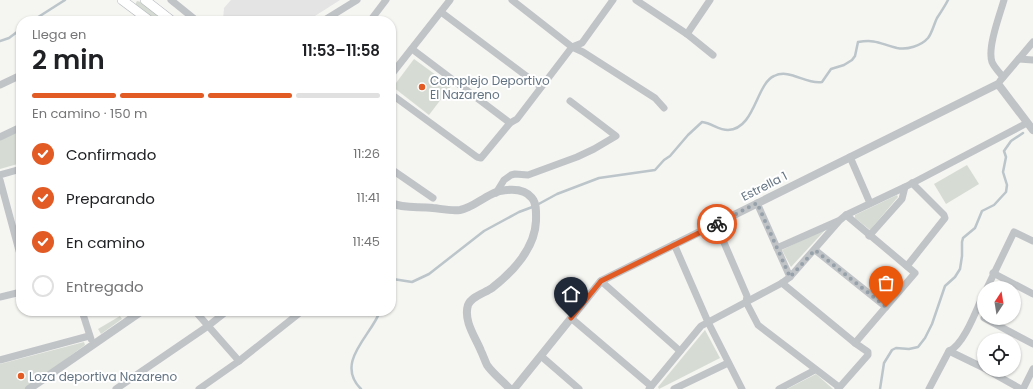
<!DOCTYPE html>
<html lang="es">
<head>
<meta charset="utf-8">
<style>
  body { margin:0; font-family:Poppins,sans-serif; background:#f2f2f2; color:#202124; height:100vh; display:flex; flex-direction:column; font-size:15px; white-space:nowrap }
  * { box-sizing:border-box; margin:0 }
  p { font-size:13px; color:#757577 }
  .icon { flex:none; width:22px; height:22px; fill:none; stroke:currentColor; stroke-width:2; stroke-linecap:round; stroke-linejoin:round }
  .map { position:relative; flex:1; overflow:hidden }
  .details { position:absolute; left:16px; top:16px; width:380px; height:300px; display:flex; flex-direction:column; background:#fff; border-radius:16px; box-shadow:0 1px 3px #0004 }
  .details>* { flex:none }
  .needle { width:26px; rotate:12deg }
  .buttons { position:absolute; left:977px; top:281px; display:grid; gap:8px }
  .buttons a { display:grid; place-items:center; width:44px; height:44px; border-radius:50%; background:#fff; box-shadow:0 1px 3px #0004; font-size:20px }
  .pin { position:absolute; display:grid; place-items:center; width:34px; height:34px; color:#fff; margin:-41px -17px; border-radius:50% 50% 50% 0; rotate:-45deg; box-shadow:0 0 4px #0007 }
  .pin .icon { rotate:45deg }
  .courier { position:absolute; display:grid; place-items:center; width:40px; height:40px; margin:-20px; border:3px solid #e25a24; border-radius:50%; background:#fff; color:#222; box-shadow:0 1px 5px #0007 }
  .overview em { font-style:normal; font-weight:600 }
  .overview div { display:flex; flex-direction:column-reverse }
  .overview { display:flex; align-items:center; justify-content:space-between; height:68px; padding:0 16px }
  h1 { font-size:26px; font-weight:600; line-height:30px }
  .bar { display:grid; grid-template-columns:repeat(4,1fr); gap:6px 4px; align-content:center; height:48px; padding:0 16px }
  .bar i { height:5px; border-radius:3px; background:#e0e0e0 }
  .bar .selected { background:#e25a24 }
  .bar p { grid-column:span 4 }
  ol { padding:0 16px; list-style:none }
  li { display:flex; align-items:center; gap:12px; height:44px }
  li p { margin-inline-start:auto }
  li .icon { padding:4px; border-radius:50%; background:#e25a24; color:#fff; stroke-width:4 }
  li:last-child { color:#757577 }
  li i { width:22px; height:22px; border:2px solid #e0e0e0; border-radius:50% }
  .map>svg:first-child { display:block }
  .built { fill:#e3e4e3 }
  .green { fill:#d6dcd3 }
  .lines { fill:none; stroke-linecap:round; stroke-linejoin:round }
  .stream { stroke:#bbc5ca; stroke-width:2.5 }
  .secondary-casing { stroke:#b4b9be; stroke-width:10 }
  .minor { stroke:#c0c4c7; stroke-width:7 }
  .tertiary { stroke:#c0c4c7; stroke-width:8 }
  .secondary { stroke:#fff; stroke-width:9 }
  .done { stroke:#97a1aa; stroke-width:4; stroke-dasharray:0 7.2 }
  .route { stroke:#e25a24; stroke-width:5 }
  .poi-dot { fill:#e25a24; stroke:#fff; stroke-width:1.5 }
  .labels { text-anchor:middle; dominant-baseline:central; stroke-width:4; stroke-linejoin:round; paint-order:stroke }
  .poi-label { font-size:12px; fill:#647483; stroke:#fff; text-anchor:start }
  .street-label { font-size:12px; fill:#647483; stroke:#fff }
</style>
</head>
<body>
<div class="map">
<svg width="1033" height="389" viewBox="0 0 1033 389">
  <rect width="100%" height="100%" fill="#f5f5f2"/>
  <!-- built -->
  <path class="built" d="M231 0H340L307 21H223L224 8Z"/>
  <!-- green -->
  <g class="green">
    <path d="M137 1 141 2 165 21H157L135 5Z"/>
    <path d="M414 59 451 86 429 115 393 87Z"/>
    <path d="M21 130V163L0 169V140Z"/>
    <path d="M967 165 979 184 946 204 934 184Z"/>
    <path d="M897 195 898 197 870 230 855 218V215Z"/>
    <path d="M827 228 791 267 782 250Z"/>
    <path d="M120 316 122 319 101 334 98 329Z"/>
    <path d="M705 330 720 358 659 389 658 387Z"/>
    <path d="M84 342 85 345 25 389H0V364Z"/>
    <path d="M816 374 833 389H787Z"/>
  </g>
  <g class="lines">
    <!-- stream -->
    <g class="stream">
      <path d="M32 21 65 0"/>
      <path d="M0 41 9 38 21 29"/>
      <path d="M391 280 393 279 412 282 429 274 484 231 519 212 535 206 557 194 599 178 655 170 664 160 670 156 688 135 702 122C712 123 718 130 728 130 755 129 756 84 774 76 790 68 806 85 822 82L831 69 844 65 852 60 855 56 858 42C877 39 880 44 897 48 907 50 921 46 928 38 932 33 934 24 937 18 941 12 945 6 948 0"/>
      <path d="M361 389C334 362 372 335 380 311"/>
      <path d="M880 389 884 363 892 350 896 348 909 349 918 347 925 338 932 324 945 286 955 277 960 269 962 256V242L963 238 975 228 982 211 994 205 1006 192 1007 185 1003 172 1006 157 1004 151 1011 141 1023 133"/>
    </g>
    <defs>
      <g id="secondary">
        <path d="M122 0 150 21"/>
        <path d="M145 0 172 21"/>
      </g>
    </defs>
    <!-- secondary casing -->
    <use href="#secondary" class="secondary-casing"/>
    <!-- minor -->
    <g class="minor">
      <path d="M171 0 197 21"/>
      <path d="M512 0 572 47 583 52 655 98 664 108"/>
      <path d="M636 0 687 34 713 55"/>
      <path d="M441 12 541 87"/>
      <path d="M323 21 357 0"/>
      <path d="M370 21 386 0"/>
      <path d="M687 34 710 0"/>
      <path d="M412 49 510 123"/>
      <path d="M1019 59 1033 60"/>
      <path d="M391 75 450 0"/>
      <path d="M1003 77C999 72 994 67 992 62 987 48 1000 14 1004 0"/>
      <path d="M1000 81 1033 42"/>
      <path d="M0 85 21 75"/>
      <path d="M391 94 477 157 481 158 510 123 517 119 572 47 582 43 613 0"/>
      <path d="M0 137 21 127"/>
      <path d="M850 157 870 203"/>
      <path d="M391 169 433 198"/>
      <path d="M0 175 21 169"/>
      <path d="M0 180 21 258"/>
      <path d="M496 193 504 180 511 175 515 174 528 175 577 157 594 149 616 136 570 101"/>
      <path d="M757 203 790 277"/>
      <path d="M846 215 915 273 855 343"/>
      <path d="M716 224 747 296 746 302 758 325 839 387"/>
      <path d="M869 236 902 199 905 187"/>
      <path d="M674 244 708 322 742 389"/>
      <path d="M777 248 838 221"/>
      <path d="M815 250 886 307"/>
      <path d="M907 266 945 218 944 215 912 183"/>
      <path d="M993 273 1033 294"/>
      <path d="M601 281 680 351"/>
      <path d="M782 283 855 343 868 352V355L838 389"/>
      <path d="M987 288 1014 232 1033 241"/>
      <path d="M0 297 21 292"/>
      <path d="M82 311 91 339"/>
      <path d="M195 311 239 361"/>
      <path d="M571 318 651 386"/>
      <path d="M984 318 1033 344"/>
      <path d="M949 351 984 368"/>
      <path d="M541 356 579 389"/>
      <path d="M0 360 89 336"/>
      <path d="M987 370 1021 389"/>
      <path d="M116 389 208 326 227 311"/>
      <path d="M199 389 239 361 302 311"/>
      <path d="M649 389 701 326 782 283 790 277 840 220 846 215 905 187 1027 123"/>
      <path d="M674 389 728 363"/>
      <path d="M779 389 815 370"/>
      <path d="M929 389 949 351C964 345 977 308 984 293"/>
      <path d="M1023 389 1033 369"/>
    </g>
    <!-- tertiary -->
    <g class="tertiary">
      <path d="M391 203C404 209 419 206 433 208 442 209 451 211 460 210 471 208 480 200 490 195 501 189 523 186 532 198 537 204 536 214 536 221 535 248 513 272 492 288 485 293 472 296 468 305 463 321 476 338 481 351 483 355 485 361 487 365 493 374 503 381 510 389"/>
      <path d="M29 389 142 311"/>
      <path d="M514 389 601 281 609 277 998 84 1033 130"/>
    </g>
    <!-- secondary -->
    <use href="#secondary" class="secondary"/>
  </g>
  <g class="lines">
    <!-- done -->
    <path class="done" d="M717 224 757 203 790 277 815 250 886 307"/>
    <!-- route -->
    <path class="route" d="M571 318 601 281 717 224"/>
  </g>
  <!-- markers -->
  <g class="poi-dot">
    <circle cx="422" cy="87" r="4"/>
    <circle cx="21" cy="376" r="4"/>
  </g>
  <g class="labels">
    <!-- poi labels -->
    <g class="poi-label">
      <text x="430" y="80">Complejo Deportivo<tspan x="430" dy="14">El Nazareno</tspan></text>
      <text x="29" y="376">Loza deportiva Nazareno</text>
    </g>
    <!-- street labels -->
    <g class="street-label">
      <text transform="translate(764 186) rotate(-27)">Estrella 1</text>
    </g>
  </g>
</svg>
<div class="buttons">
<a><svg class="needle" viewBox="-14 -14 28 28"><path d="M0-13l5 13h-10z" fill="#e53935"/><path d="M0 13l5-13h-10z" fill="#757577"/></svg></a>
<a><svg class="icon" aria-label="locate" viewBox="0 0 24 24"><circle cx="12" cy="12" r="6"/><path d="M12 2v4M12 18v4M2 12h4M18 12h4"/></svg></a>
</div>
<div class="pin" style="left:886px;top:307px;background:#ea580c"><svg class="icon" aria-label="bag" viewBox="0 0 24 24"><path d="M5 8h14l-1 12H6zM9 8a3 3 0 0 1 6 0"/></svg></div>
<div class="pin" style="left:571px;top:318px;background:#1f2937"><svg class="icon" aria-label="home" viewBox="0 0 24 24"><path d="M3 11l9-7 9 7M6 9v11h12V9"/></svg></div>
<div class="courier" style="left:717px;top:224px"><svg class="icon" aria-label="bike" viewBox="0 0 24 24"><circle cx="6" cy="16" r="4"/><circle cx="18" cy="16" r="4"/><path d="M6 16l4-8h5l3 8M10 8l3 8H6M13 5h3"/></svg></div>
<section class="details">
<div class="overview"><div><h1>2 min</h1><p>Llega en</p></div><em>11:53–11:58</em></div>
<div class="bar"><i class="selected"></i><i class="selected"></i><i class="selected"></i><i></i><p>En camino · 150 m</p></div>
<ol>
<li><svg class="icon" aria-label="check" viewBox="0 0 24 24"><path d="M5 12l5 5 9-10"/></svg>Confirmado<p>11:26</p></li>
<li><svg class="icon" aria-label="check" viewBox="0 0 24 24"><path d="M5 12l5 5 9-10"/></svg>Preparando<p>11:41</p></li>
<li><svg class="icon" aria-label="check" viewBox="0 0 24 24"><path d="M5 12l5 5 9-10"/></svg>En camino<p>11:45</p></li>
<li><i></i>Entregado</li>
</ol>
</section>
</div>
</body>
</html>
